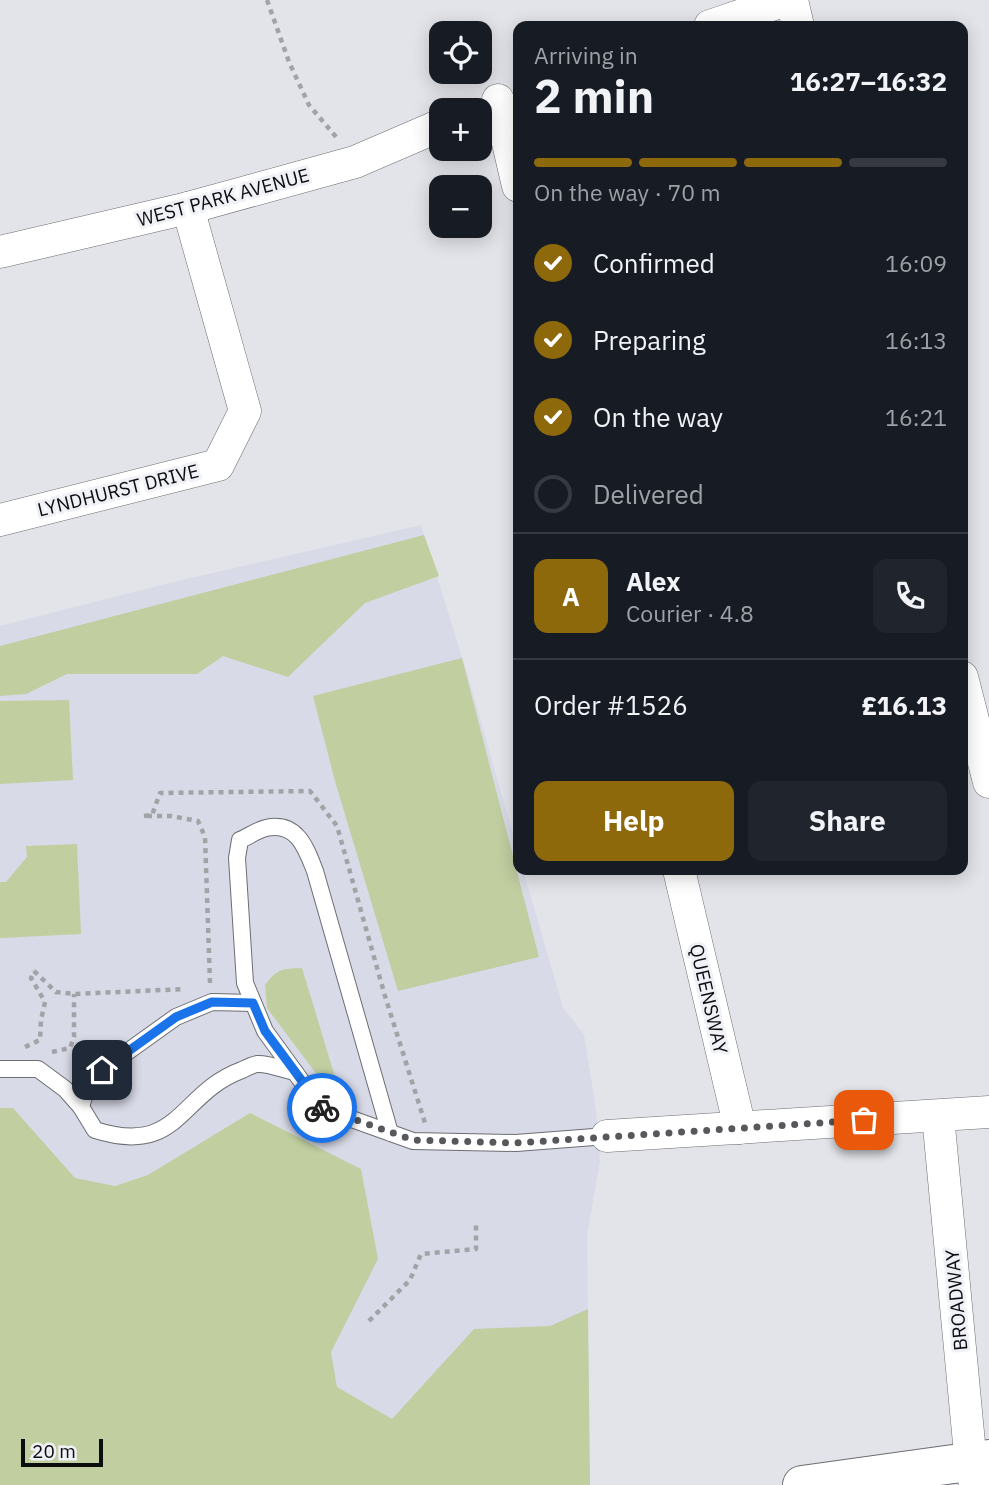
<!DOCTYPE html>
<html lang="en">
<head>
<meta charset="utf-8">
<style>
  body { margin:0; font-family:"IBM Plex Sans",sans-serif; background:#20242c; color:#f1f3f6; height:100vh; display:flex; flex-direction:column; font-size:26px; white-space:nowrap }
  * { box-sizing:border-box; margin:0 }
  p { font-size:23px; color:#9ea1a6 }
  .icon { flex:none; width:38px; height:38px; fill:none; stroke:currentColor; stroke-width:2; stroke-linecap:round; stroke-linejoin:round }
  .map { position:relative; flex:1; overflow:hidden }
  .details { position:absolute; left:513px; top:21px; width:455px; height:854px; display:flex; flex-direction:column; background:#171b24; border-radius:14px; box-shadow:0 4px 18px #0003 }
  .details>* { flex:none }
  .fabs { position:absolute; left:429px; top:21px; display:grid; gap:14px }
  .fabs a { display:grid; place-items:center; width:63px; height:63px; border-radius:14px; background:#171b24; box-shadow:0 4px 18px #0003; font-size:35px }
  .scale { position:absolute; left:21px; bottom:18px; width:82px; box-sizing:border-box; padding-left:7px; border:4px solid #0c0d0e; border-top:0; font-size:19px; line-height:24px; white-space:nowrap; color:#0c0d0e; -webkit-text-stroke:5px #f0f1f7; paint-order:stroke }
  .pin { position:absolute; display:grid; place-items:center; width:60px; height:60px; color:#fff; margin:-30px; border-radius:14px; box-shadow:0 4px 10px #0006 }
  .courier { position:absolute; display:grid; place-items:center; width:70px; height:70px; margin:-35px; border:5px solid #1a73e8; border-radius:50%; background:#fff; color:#222; box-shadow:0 2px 9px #0007 }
  .overview em { font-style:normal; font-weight:700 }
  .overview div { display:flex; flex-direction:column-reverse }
  .overview { display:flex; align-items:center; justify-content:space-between; height:119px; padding:0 21px }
  h1 { font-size:46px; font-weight:700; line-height:52px }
  .bar { display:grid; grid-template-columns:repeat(4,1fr); gap:10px 7px; align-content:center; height:84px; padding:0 21px }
  .bar i { height:9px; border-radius:5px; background:#363941 }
  .bar .selected { background:#8d690c }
  .bar p { grid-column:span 4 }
  .line { display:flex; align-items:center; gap:18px; padding:0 21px; border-top:2px solid #363941 }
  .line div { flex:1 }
  .round { display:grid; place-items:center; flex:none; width:74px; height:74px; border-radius:14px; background:#20242c }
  ol { padding:0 21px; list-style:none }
  li { display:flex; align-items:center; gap:21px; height:77px }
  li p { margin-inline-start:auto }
  li .icon { padding:7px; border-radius:50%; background:#8d690c; color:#fff; stroke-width:4 }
  li:last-child { color:#9ea1a6 }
  li i { width:38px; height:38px; border:4px solid #363941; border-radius:50% }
  .cta { display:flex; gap:14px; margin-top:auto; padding:14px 21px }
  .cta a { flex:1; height:80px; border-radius:14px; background:#8d690c; color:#fff; font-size:28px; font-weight:700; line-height:80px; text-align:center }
  .cta a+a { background:#20242c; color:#f1f3f6 }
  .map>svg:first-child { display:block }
  .built { fill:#d8dae7 }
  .green { fill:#c1cea0 }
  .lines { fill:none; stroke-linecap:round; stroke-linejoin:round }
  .lane-casing { stroke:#6d6e73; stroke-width:18 }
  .street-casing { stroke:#6d6e73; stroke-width:33 }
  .highway-casing { stroke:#6d6e73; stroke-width:40 }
  .path { stroke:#a2a3a7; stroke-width:4.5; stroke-dasharray:5 5; stroke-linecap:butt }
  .lane { stroke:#fff; stroke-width:16 }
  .street { stroke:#fff; stroke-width:32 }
  .highway { stroke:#fff; stroke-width:38 }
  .done { stroke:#57585b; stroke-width:7; stroke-dasharray:0 12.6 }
  .route { stroke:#1a73e8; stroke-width:9 }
  .labels { text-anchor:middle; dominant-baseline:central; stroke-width:6; stroke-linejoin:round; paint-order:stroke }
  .street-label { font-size:19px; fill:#0c0d0e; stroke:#f0f1f7 }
</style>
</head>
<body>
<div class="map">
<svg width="989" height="1485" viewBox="0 0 989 1485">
  <rect width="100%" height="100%" fill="#e3e4e9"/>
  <!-- built -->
  <path class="built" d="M421 525 470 683 518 852V870H523L563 1007 584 1035 596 1109 600 1161 587 1235 590 1485H0V626L173 582Z"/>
  <!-- green -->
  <g class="green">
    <path d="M424 535 439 576 365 603 288 677 223 656 197 674H67L26 694 0 696V646Z"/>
    <path d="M462 658 539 957 398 991 335 781 313 696Z"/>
    <path d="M69 700 73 780 0 784V701Z"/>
    <path d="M77 844 81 934 0 938V882H6L27 857 26 846Z"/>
    <path d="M302 968 339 1090 327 1088 267 1008 265 985C278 968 282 969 302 968Z"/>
    <path d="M0 1108H13L75 1178 115 1186 148 1175 250 1113 361 1169 378 1259 331 1352 337 1387 392 1419 474 1329 550 1326 588 1309 590 1485H0Z"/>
  </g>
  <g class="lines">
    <defs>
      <g id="lane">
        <path d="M253 1003 212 1002 176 1017 102 1070 86 1090 81 1107 95 1130C180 1157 179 1093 242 1070 246 1068 252 1065 257 1064 268 1063 284 1070 295 1072"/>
        <path d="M0 1069H38L65 1089 81 1107"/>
        <path d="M390 1133 315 871C306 848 297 821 266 828 257 830 248 837 240 840L237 858 245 983 265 1031 321 1108 413 1141 516 1143 607 1136"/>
      </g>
      <g id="street">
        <path d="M792 0 798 26"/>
        <path d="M710 26 786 0"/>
        <path d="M498 100 518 186"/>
        <path d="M0 252 188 208 355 162 441 125"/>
        <path d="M0 520 218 465 245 411 188 208"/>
        <path d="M962 677 989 782"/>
        <path d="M679 870 740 1128"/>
        <path d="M938 1116 969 1443 975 1485"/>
        <path d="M607 1136 989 1112"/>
      </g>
      <path id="highway" d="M802 1485 989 1459"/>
    </defs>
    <!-- lane casing -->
    <use href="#lane" class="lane-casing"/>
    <!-- street casing -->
    <use href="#street" class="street-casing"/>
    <!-- highway casing -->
    <use href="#highway" class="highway-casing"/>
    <!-- path -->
    <g class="path">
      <path d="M267 0 289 62 309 105 337 138"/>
      <path d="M34 971 56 992 74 994 185 989"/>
      <path d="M210 983 205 837 198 821 171 816H143L152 815 160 793 310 791 337 826 385 996 425 1123"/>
      <path d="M25 1047 40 1040 41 1020 45 1002 31 978 34 971"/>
      <path d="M52 1052 70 1048 74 1037V994"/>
      <path d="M369 1321 410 1280 421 1254 476 1249V1222"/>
    </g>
    <!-- lane -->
    <use href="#lane" class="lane"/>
    <!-- street -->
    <use href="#street" class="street"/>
    <!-- highway -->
    <use href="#highway" class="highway"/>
  </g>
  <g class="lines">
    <!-- done -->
    <path class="done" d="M322 1108 413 1140 516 1143 864 1120"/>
    <!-- route -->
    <path class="route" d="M102 1070 176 1017 212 1002 253 1003 265 1031 322 1108"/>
  </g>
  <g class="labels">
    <!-- street labels -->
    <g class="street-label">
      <text transform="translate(223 197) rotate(-15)">WEST PARK AVENUE</text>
      <text transform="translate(118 490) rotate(-14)">LYNDHURST DRIVE</text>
      <text transform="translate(709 999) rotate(77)">QUEENSWAY</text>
      <text transform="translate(956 1300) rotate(-95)">BROADWAY</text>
    </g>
  </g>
</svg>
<div class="fabs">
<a><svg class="icon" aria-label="locate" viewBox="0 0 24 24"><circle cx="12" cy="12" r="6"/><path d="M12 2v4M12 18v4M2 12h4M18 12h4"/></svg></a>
<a>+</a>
<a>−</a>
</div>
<div class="scale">20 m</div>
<div class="pin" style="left:864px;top:1120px;background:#ea580c"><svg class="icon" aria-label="bag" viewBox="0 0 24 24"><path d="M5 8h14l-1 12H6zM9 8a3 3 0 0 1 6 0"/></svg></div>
<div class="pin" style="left:102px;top:1070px;background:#1f2937"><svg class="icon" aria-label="home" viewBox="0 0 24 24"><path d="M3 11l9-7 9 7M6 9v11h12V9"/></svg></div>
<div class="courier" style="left:322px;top:1108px"><svg class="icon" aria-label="bike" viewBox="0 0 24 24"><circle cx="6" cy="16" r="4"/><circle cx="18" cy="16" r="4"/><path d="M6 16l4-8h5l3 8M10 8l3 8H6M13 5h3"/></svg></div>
<section class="details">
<div class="overview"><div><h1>2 min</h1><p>Arriving in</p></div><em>16:27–16:32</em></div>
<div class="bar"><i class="selected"></i><i class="selected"></i><i class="selected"></i><i></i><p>On the way · 70 m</p></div>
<ol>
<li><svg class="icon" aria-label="check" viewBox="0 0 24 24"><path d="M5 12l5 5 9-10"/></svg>Confirmed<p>16:09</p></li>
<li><svg class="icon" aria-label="check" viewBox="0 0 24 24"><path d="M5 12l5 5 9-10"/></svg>Preparing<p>16:13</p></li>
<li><svg class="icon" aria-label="check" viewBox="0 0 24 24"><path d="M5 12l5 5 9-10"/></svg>On the way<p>16:21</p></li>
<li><i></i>Delivered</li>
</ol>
<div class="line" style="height:126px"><b class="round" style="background:#8d690c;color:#fff">A</b><div><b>Alex</b><p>Courier · 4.8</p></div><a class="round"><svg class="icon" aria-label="phone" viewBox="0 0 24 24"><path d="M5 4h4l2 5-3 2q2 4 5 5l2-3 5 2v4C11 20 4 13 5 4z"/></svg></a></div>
<div class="line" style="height:91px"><div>Order #1526</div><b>£16.13</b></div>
<div class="cta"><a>Help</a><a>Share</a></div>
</section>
</div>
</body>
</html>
